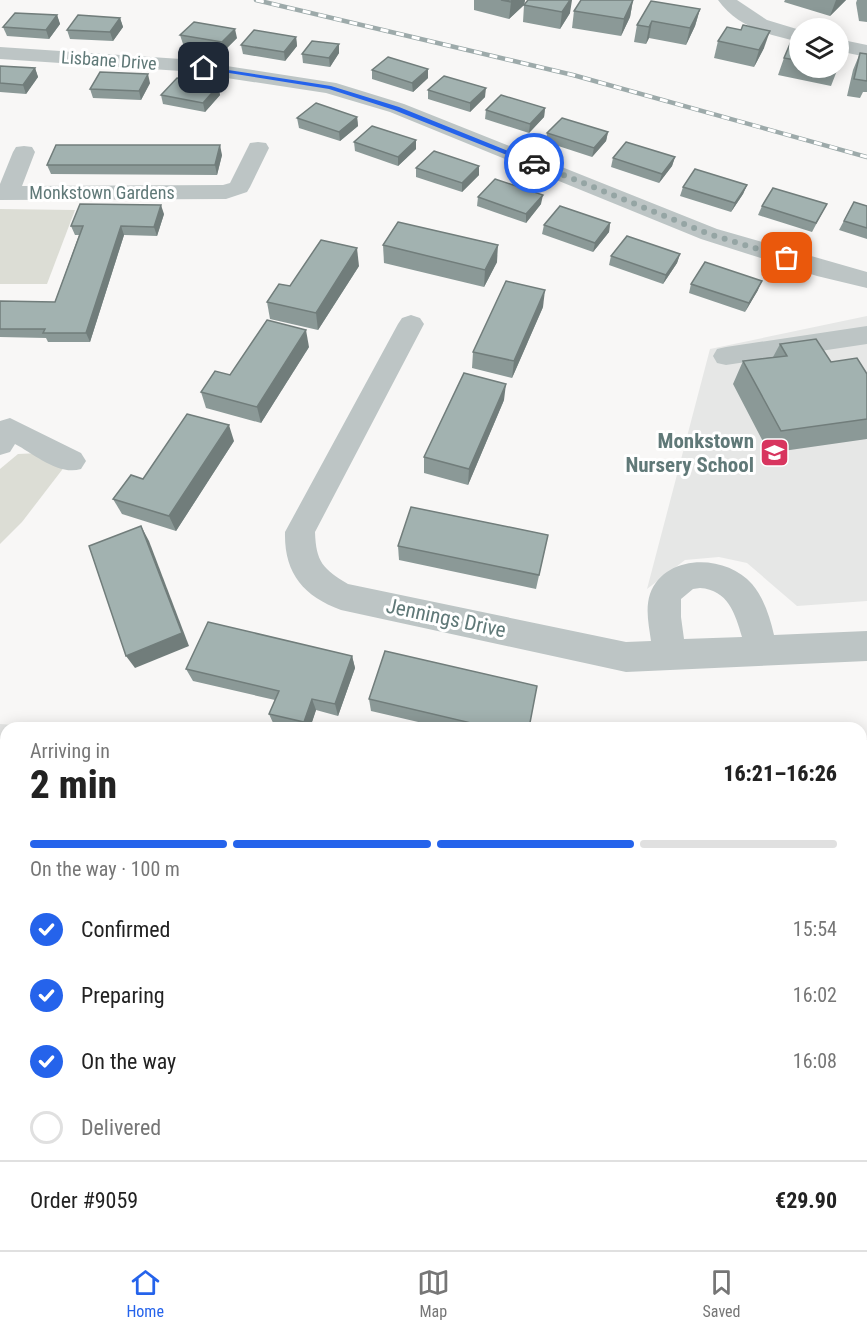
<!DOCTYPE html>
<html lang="en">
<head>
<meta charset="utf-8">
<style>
  body { margin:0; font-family:"Roboto Condensed",sans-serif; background:#f2f2f2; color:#222; height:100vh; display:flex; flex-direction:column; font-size:22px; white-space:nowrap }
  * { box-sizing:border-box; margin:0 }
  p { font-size:20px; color:#767676 }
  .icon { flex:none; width:33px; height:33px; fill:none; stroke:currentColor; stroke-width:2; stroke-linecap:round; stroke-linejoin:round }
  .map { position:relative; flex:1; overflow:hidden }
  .drawer { position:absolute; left:0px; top:722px; width:867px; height:530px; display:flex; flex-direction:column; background:#fff; border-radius:18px 18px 0 0; box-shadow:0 3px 15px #0003 }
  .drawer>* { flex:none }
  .controls { position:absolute; left:789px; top:18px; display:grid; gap:12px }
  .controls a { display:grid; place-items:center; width:60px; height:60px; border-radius:50%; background:#fff; box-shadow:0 3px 15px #0003; font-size:30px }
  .pin { position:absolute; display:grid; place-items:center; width:51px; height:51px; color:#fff; margin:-26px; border-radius:12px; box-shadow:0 3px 9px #0006 }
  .courier { position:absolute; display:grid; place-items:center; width:60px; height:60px; margin:-30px; border:4px solid #2563eb; border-radius:50%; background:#fff; color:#222; box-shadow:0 2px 8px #0007 }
  .overview em { font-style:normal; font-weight:800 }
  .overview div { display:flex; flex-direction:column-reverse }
  .overview { display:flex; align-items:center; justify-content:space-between; height:102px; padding:0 30px }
  h1 { font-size:39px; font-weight:800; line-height:45px }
  .bar { display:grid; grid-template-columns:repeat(4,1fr); gap:9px 6px; align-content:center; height:72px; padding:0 30px }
  .bar i { height:8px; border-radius:4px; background:#e0e0e0 }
  .bar .on { background:#2563eb }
  .bar p { grid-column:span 4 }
  .line { display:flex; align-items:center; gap:15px; padding:0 30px; border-top:2px solid #e0e0e0 }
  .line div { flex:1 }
  ol { padding:0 30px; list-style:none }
  li { display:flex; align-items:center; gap:18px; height:66px }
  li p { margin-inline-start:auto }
  li .icon { padding:6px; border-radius:50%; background:#2563eb; color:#fff; stroke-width:4 }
  li:last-child { color:#767676 }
  li i { width:33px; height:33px; border:3px solid #e0e0e0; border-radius:50% }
  .tab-bar { display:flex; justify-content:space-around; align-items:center; height:84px; border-top:2px solid #e0e0e0; background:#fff; font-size:16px; color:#767676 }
  .tab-bar a { display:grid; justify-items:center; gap:3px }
  .tab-bar .on { color:#2563eb }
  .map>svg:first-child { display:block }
  .built { fill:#e6e7e6 }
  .green { fill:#dcddd5 }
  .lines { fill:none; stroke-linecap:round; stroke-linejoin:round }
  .minor { fill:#bdc5c5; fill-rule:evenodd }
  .rail-casing { stroke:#9daaaa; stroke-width:4.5 }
  .rail { stroke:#fff; stroke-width:3; stroke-dasharray:8; stroke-linecap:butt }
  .wall { fill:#8b9997 }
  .shaded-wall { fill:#717d7b }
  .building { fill:#a2b2b0; stroke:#717d7b; stroke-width:1.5 }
  .route { fill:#2563eb }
  .done { stroke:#95a5a4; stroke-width:6; stroke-dasharray:0 10.8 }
  .labels { text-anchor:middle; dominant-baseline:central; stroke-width:6; stroke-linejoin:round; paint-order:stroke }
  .far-street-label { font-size:18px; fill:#607978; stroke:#fff }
  .poi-label { font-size:21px; font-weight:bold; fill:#607978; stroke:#fff; text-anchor:end }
  .street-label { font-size:21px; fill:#607978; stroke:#fff }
</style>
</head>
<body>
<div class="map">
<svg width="867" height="1250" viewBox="0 0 867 1250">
  <rect width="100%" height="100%" fill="#f8f7f6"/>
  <!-- built -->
  <g class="built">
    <path d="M867 316V601L797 606 747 563 719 557 685 560 647 589 710 349Z"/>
    <path d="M0 724 39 727 6 728V1045H0Z"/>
    <path d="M0 1088 6 1245H417L416 1250H0Z"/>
  </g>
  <!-- green -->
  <g class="green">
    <path d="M0 209 75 210 47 284H0Z"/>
    <path d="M39 453 65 466 22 522 0 544V469L18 454Z"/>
  </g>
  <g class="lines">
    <!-- minor -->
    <g class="minor">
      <path d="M718 0H737L767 20 800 30V42C769 35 737 27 718 0Z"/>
      <path d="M838 39 867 45V57L838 51Z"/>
      <path d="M0 47 181 59 336 83 404 104 717 229 867 272V288L817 276 701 239 390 112 326 93 181 71 0 59Z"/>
      <path d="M258 142 266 143 269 148 250 187 247 192 226 199 0 200V184L13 152 16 147 24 146 32 147 35 152 22 186 223 185 230 183 250 143Z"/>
      <path d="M411 315 420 318 424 324 315 532C316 562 323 569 348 584L626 642 651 641C649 626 645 609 650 594 665 553 726 554 752 584 764 598 770 618 774 635L867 631V661L626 672 341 610C303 596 284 573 285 532L398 324 402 318ZM700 588C728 590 735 613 742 637L684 639 681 617V599L693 589Z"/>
      <path d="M867 326V344L726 365 717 363 713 356 717 349 726 347Z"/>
      <path d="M10 418 81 453 86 461 81 469C59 476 34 454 15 444L10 452 0 455V421Z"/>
    </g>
    <defs>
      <path id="rail" d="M256 0 573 75 867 157"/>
    </defs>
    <!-- rail casing -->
    <use href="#rail" class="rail-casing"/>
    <!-- rail -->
    <use href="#rail" class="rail"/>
  </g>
  <!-- wall -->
  <g class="wall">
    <path d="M474 0H525L524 5 570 13 560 29 523 22 524 5 509 19 474 10Z"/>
    <path d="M633 0 630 17 621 36 572 28 574 11Z"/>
    <path d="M785 0H846L830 16 784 2Z"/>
    <path d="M857 0H867V22L859 21 856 3Z"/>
    <path d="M700 9 695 26 686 45 649 38 646 44 634 42 637 25Z"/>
    <path d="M57 15 60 24 49 39 7 36 3 27Z"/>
    <path d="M120 18 123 27 113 41 70 39 67 30Z"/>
    <path d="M180 35 237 38 224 51 183 44Z"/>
    <path d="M296 37 297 46 285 61 243 54 241 45Z"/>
    <path d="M800 39V68H838L831 86 778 75 784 58Z"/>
    <path d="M718 41 764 48 754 67 714 58Z"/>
    <path d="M339 53 330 67 303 63 302 54Z"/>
    <path d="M860 53 867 54V92H863L860 98 847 96 853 70Z"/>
    <path d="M0 66 35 68 38 77 26 94 0 92Z"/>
    <path d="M372 70 428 78 413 92 372 79Z"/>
    <path d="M150 83 141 100 93 98 90 89Z"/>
    <path d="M218 86 220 95 205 112 163 104 161 95Z"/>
    <path d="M428 90 485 97 470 112 428 99Z"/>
    <path d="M545 108 544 117 529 133 485 119 486 110Z"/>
    <path d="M357 117 358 126 340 141 299 128 297 118Z"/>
    <path d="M608 132 606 141 592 157 546 142 547 133Z"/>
    <path d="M416 140V149L398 166 355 151 354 142Z"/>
    <path d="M222 155 217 175 51 174 47 165Z"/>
    <path d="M675 157 672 166 659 183 611 167 613 158Z"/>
    <path d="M416 168 479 175 462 192 416 177Z"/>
    <path d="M747 185 743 194 731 212 680 196 683 187Z"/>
    <path d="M478 197 541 204 526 223 477 206Z"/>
    <path d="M854 202 867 206V239L839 230Z"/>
    <path d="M827 204 812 232 758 215 762 206Z"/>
    <path d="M164 214 157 236 124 235 90 342H48L46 338 0 337V301L55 302 79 235H75L71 226Z"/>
    <path d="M610 223 609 232 593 252 542 234 544 225Z"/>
    <path d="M383 245 497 262 484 287 384 263Z"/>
    <path d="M680 254 677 263 663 284 609 265 611 256Z"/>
    <path d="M359 266 318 330 270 319 267 302 290 286Z"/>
    <path d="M691 284 758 290 745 312 689 293Z"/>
    <path d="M543 307 512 378 472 368 473 352Z"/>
    <path d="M780 344 867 374V439L769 453 733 384 743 361 773 357Z"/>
    <path d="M309 347 261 423 206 408 201 392 230 375Z"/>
    <path d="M504 400 468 485 424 473V457Z"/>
    <path d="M234 441 176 531 122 514 113 499 143 479Z"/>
    <path d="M548 535 536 589 399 560 398 546Z"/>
    <path d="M352 656 355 668 338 716 316 710 310 728H284L274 725 269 714 275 700 193 681 186 669Z"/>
    <path d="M369 699 529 728H444L371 711Z"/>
    <rect x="861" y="740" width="6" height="60"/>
  </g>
  <!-- shaded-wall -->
  <g class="shaded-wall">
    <path d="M513 0H525L524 5 509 19 511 2Z"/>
    <path d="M570 0H572L570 13 560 29 562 12Z"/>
    <path d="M633 0 630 17 621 36 624 19Z"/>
    <path d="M836 0H846L830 16Z"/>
    <path d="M700 9 695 26 686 45 690 28Z"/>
    <path d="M57 15 60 24 49 39 46 30Z"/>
    <path d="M120 18 123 27 113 41 110 32Z"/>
    <path d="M652 21 649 38 646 44 649 27Z"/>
    <path d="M235 29 237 38 224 51 222 42Z"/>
    <path d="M770 31 764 48 754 67 759 50Z"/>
    <path d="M296 37 297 46 285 61 284 52Z"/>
    <path d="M339 44V53L330 67 329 58Z"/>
    <path d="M35 68 38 77 26 94 23 85Z"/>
    <path d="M428 69V78L413 92 412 83Z"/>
    <path d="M148 74 150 83 141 100 139 91Z"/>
    <path d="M218 86 220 95 205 112 203 103Z"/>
    <path d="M486 88 485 97 470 112V103Z"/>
    <path d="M545 108 544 117 529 133 530 124Z"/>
    <path d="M357 117 358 126 340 141 339 132Z"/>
    <path d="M608 132 606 141 592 157 594 148Z"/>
    <path d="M416 140V149L398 166V157Z"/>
    <path d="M220 145 222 155 217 175 215 165Z"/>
    <path d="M675 157 672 166 659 183 662 174Z"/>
    <path d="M479 166V175L462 192V183Z"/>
    <path d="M747 185 743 194 731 212 735 203Z"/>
    <path d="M543 195 541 204 526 223V214Z"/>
    <path d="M161 205 164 214 157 236 154 227Z"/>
    <path d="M610 223 609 232 593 252 595 243Z"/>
    <path d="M121 226 124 235 90 342 86 333Z"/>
    <path d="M498 245 497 262 484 287 485 270Z"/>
    <path d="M357 248 359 266 318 330 316 313Z"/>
    <path d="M680 254 677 263 663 284 666 275Z"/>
    <path d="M762 281 758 290 745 312 749 303Z"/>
    <path d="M545 290 543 307 512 378 514 361Z"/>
    <path d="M306 330 309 347 261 423 257 407Z"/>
    <path d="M506 384 504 400 468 485 469 469Z"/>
    <path d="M229 425 234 441 176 531 169 516Z"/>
    <path d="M141 526 149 541 189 646 135 668 126 656Z"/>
    <path d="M352 656 355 668 338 716 335 704Z"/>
    <path d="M312 699 316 710 310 728H306L304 722Z"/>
  </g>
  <!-- building -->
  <g class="building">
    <path d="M501 0H513L511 2Z"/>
    <path d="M528 0H570L562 12 524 5Z"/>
    <path d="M581 0H633L624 19 574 11Z"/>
    <path d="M651 1 700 9 690 28 652 21 649 27 637 25Z"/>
    <path d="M15 13 57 15 46 30 3 27Z"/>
    <path d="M78 15 120 18 110 32 67 30Z"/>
    <path d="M194 22 235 29 222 42 180 35Z"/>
    <path d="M743 25 770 31 759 50 718 41 727 27 741 30Z"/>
    <path d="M254 30 296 37 284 52 241 45Z"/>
    <path d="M793 37 800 39V61L784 58Z"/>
    <path d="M312 41 339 44 329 58 302 54Z"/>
    <path d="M838 46 845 48 838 66Z"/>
    <path d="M860 53 867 54V81L854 79Z"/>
    <path d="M388 57 428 69 412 83 372 70Z"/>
    <path d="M0 66 35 68 23 85 0 83Z"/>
    <path d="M100 72 148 74 139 91 90 89Z"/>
    <path d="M444 76 486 88 470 103 428 90Z"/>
    <path d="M177 78 218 86 203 103 161 95Z"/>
    <path d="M501 95 545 108 530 124 486 110Z"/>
    <path d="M316 103 357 117 339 132 297 118Z"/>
    <path d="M562 118 608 132 594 148 547 133Z"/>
    <path d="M372 126 416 140 398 157 354 142Z"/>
    <path d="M626 142 675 157 662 174 613 158Z"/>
    <path d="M56 145H220L215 165H47Z"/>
    <path d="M434 151 479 166 462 183 416 168Z"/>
    <path d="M695 169 747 185 735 203 683 187Z"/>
    <path d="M495 179 543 195 526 214 478 197Z"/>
    <path d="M773 188 827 204 816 223 762 206Z"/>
    <path d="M854 202 867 206V228L844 221Z"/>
    <path d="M80 204 161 205 154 227 121 226 86 333H43L45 329H0V301L55 302 83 226H71Z"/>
    <path d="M560 206 610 223 595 243 544 225Z"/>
    <path d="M398 222 498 245 485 270 383 245Z"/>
    <path d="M627 236 680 254 666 275 611 256Z"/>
    <path d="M321 240 357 248 316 313 267 302 279 284 290 286Z"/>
    <path d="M705 262 762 281 749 303 691 284Z"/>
    <path d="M506 281 545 290 514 361 473 352Z"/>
    <path d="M267 320 306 330 257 407 201 392 215 371 230 375Z"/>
    <path d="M816 339 831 362 857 358 867 374V419L781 431 743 361 787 356 780 344Z"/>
    <path d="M464 373 506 384 469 469 424 457Z"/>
    <path d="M187 414 229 425 169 516 113 499 131 475 143 479Z"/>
    <path d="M411 507 548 535 539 575 398 546Z"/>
    <path d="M141 526 182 633 126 656 89 546Z"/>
    <path d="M208 622 352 656 335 704 312 699 304 722 269 714 279 691 186 669Z"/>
    <path d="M385 651 537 686 529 728H484V726L369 699Z"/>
    <path d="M861 740H867V791L861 792Z"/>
    <path d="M6 1052V1245H291L290 1250H0V1070Z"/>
    <rect x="861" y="1082" width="6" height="91"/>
  </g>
  <!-- route -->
  <path class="route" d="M202 66 331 86 399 107 538 163 532 165 394 110 329 89 204 69Z"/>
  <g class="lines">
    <!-- done -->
    <path class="done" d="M534 163 709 234 787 258"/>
  </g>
  <!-- icons -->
  <defs>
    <symbol id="school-square" viewBox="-11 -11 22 22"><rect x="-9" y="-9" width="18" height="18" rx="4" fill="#d8355f" stroke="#fff"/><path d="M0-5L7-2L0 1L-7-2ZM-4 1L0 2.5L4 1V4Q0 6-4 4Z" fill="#fff"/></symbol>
  </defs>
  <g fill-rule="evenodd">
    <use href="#school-square" x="758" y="436" width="33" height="33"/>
  </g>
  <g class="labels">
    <!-- far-street labels -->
    <g class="far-street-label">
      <text transform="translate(109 60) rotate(4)">Lisbane Drive</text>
      <text x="102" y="192">Monkstown Gardens</text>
    </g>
    <!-- poi labels -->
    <g class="poi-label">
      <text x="754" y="441">Monkstown<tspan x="754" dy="24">Nursery School</tspan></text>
    </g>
    <!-- street labels -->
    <g class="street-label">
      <text transform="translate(446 618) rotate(12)">Jennings Drive</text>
    </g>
  </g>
</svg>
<div class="controls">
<a><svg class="icon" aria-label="layers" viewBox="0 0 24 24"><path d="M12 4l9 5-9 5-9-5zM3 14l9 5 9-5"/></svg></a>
</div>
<div class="pin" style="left:787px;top:258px;background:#ea580c"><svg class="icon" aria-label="bag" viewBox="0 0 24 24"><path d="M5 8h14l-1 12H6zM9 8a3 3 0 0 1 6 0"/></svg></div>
<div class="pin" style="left:204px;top:68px;background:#1f2937"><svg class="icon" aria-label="home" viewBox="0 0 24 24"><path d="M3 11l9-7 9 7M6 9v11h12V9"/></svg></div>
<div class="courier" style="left:534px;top:163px"><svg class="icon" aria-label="car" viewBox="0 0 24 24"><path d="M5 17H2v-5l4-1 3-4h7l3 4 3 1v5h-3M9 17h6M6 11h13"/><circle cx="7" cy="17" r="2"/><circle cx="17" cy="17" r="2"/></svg></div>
<section class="drawer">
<div class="overview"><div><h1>2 min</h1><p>Arriving in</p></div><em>16:21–16:26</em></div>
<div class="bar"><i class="on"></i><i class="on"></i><i class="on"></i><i></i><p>On the way · 100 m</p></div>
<ol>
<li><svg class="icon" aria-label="check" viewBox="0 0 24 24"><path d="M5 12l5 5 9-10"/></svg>Confirmed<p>15:54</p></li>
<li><svg class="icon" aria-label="check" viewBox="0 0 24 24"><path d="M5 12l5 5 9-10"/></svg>Preparing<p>16:02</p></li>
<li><svg class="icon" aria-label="check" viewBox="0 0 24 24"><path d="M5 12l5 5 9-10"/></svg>On the way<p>16:08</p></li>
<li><i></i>Delivered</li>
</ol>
<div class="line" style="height:78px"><div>Order #9059</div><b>€29.90</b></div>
</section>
</div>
<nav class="tab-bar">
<a class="on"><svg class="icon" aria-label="home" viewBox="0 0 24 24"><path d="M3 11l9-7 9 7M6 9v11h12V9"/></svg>Home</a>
<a><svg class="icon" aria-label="map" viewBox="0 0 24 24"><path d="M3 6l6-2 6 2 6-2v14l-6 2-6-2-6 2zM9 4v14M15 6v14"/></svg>Map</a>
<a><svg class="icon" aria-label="saved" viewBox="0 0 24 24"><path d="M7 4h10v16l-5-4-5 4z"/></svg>Saved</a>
</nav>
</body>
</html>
